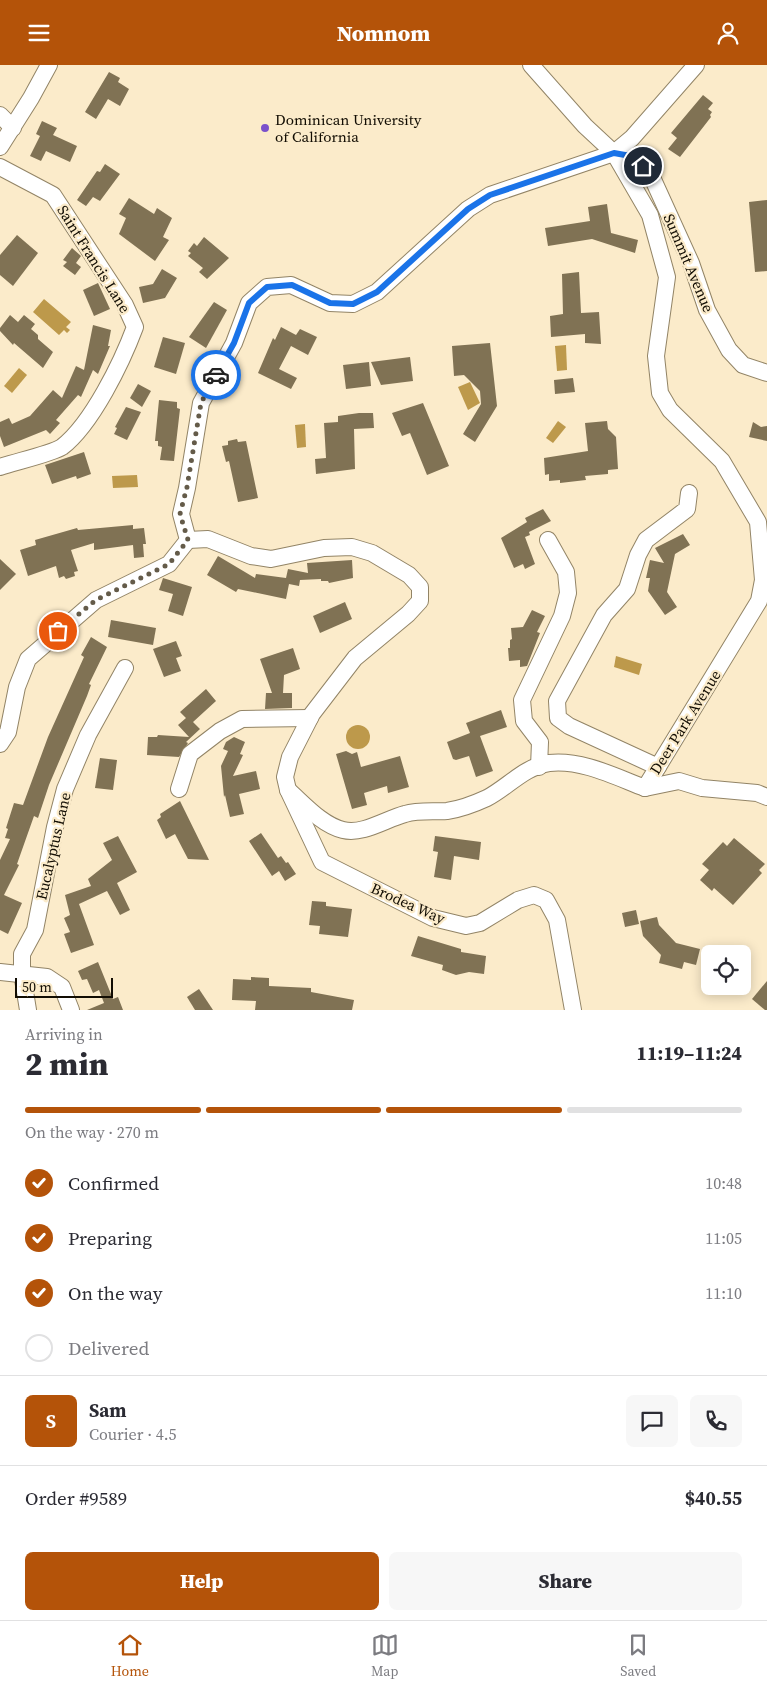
<!DOCTYPE html>
<html lang="en">
<head>
<meta charset="utf-8">
<style>
  body { margin:0; font-family:"Source Serif 4",serif; background:#f7f7f7; color:#2b2b33; height:100vh; display:flex; flex-direction:column; font-size:19px; white-space:nowrap }
  * { box-sizing:border-box; margin:0 }
  p { font-size:16px; color:#7c7c81 }
  .icon { flex:none; width:28px; height:28px; fill:none; stroke:currentColor; stroke-width:2; stroke-linecap:round; stroke-linejoin:round }
  .map { position:relative; height:945px; overflow:hidden }
  .details { display:flex; flex-direction:column; background:#fff; flex:1 }
  .details>* { flex:none }
  .tools { position:absolute; left:701px; top:880px; display:grid; gap:10px }
  .tools a { display:grid; place-items:center; width:50px; height:50px; border-radius:8px; background:#fff; box-shadow:0 2px 12px #0003; font-size:25px }
  .scale { position:absolute; left:15px; bottom:12px; width:98px; box-sizing:border-box; padding-left:5px; border:2px solid #120d03; border-top:0; font-size:14px; line-height:18px; white-space:nowrap; color:#120d03; -webkit-text-stroke:4px #fbebca; paint-order:stroke }
  .pin { position:absolute; display:grid; place-items:center; width:42px; height:42px; color:#fff; margin:-21px; border:2px solid #fff; border-radius:50%; box-shadow:0 1px 5px #0007 }
  .courier { position:absolute; display:grid; place-items:center; width:50px; height:50px; margin:-25px; border:4px solid #1a73e8; border-radius:50%; background:#fff; color:#222; box-shadow:0 1px 6px #0007 }
  .overview em { font-style:normal; font-weight:800 }
  .overview div { display:flex; flex-direction:column-reverse }
  .overview { display:flex; align-items:center; justify-content:space-between; height:85px; padding:0 25px }
  h1 { font-size:32px; font-weight:800; line-height:38px }
  .bar { display:grid; grid-template-columns:repeat(4,1fr); gap:8px 5px; align-content:center; height:60px; padding:0 25px }
  .bar i { height:6px; border-radius:4px; background:#e1e1e2 }
  .bar .active { background:#b45309 }
  .bar p { grid-column:span 4 }
  .line { display:flex; align-items:center; gap:12px; padding:0 25px; border-top:1px solid #e1e1e2 }
  .line div { flex:1 }
  .round { display:grid; place-items:center; flex:none; width:52px; height:52px; border-radius:8px; background:#f7f7f7 }
  ol { padding:0 25px; list-style:none }
  li { display:flex; align-items:center; gap:15px; height:55px }
  li p { margin-inline-start:auto }
  li .icon { padding:5px; border-radius:50%; background:#b45309; color:#fff; stroke-width:4 }
  li:last-child { color:#7c7c81 }
  li i { width:28px; height:28px; border:2px solid #e1e1e2; border-radius:50% }
  .action { display:flex; gap:10px; margin-top:auto; padding:10px 25px }
  .action a { flex:1; height:58px; border-radius:8px; background:#b45309; color:#fff; font-size:20px; font-weight:800; line-height:58px; text-align:center }
  .action a+a { background:#f7f7f7; color:#2b2b33 }
  header { display:flex; justify-content:space-between; align-items:center; height:65px; padding:0 25px; background:#b45309; color:#fff; font-size:22px; font-weight:800 }
  .tabs { display:flex; justify-content:space-around; align-items:center; height:70px; border-top:1px solid #e1e1e2; background:#fff; font-size:14px; color:#7c7c81 }
  .tabs a { display:grid; justify-items:center; gap:2px }
  .tabs .active { color:#b45309 }
  .map>svg:first-child { display:block }
  .water { fill:#bd994b }
  .building { fill:#807254 }
  .lines { fill:none; stroke-linecap:round; stroke-linejoin:round }
  .minor-casing { stroke:#928466; stroke-width:18 }
  .minor { stroke:#fff; stroke-width:16 }
  .done { stroke:#645b49; stroke-width:5; stroke-dasharray:0 9 }
  .route { stroke:#1a73e8; stroke-width:6 }
  .poi-dot { fill:#7a51cb; stroke:#fbebca; stroke-width:2 }
  .labels { text-anchor:middle; dominant-baseline:central; stroke-width:4.5; stroke-linejoin:round; paint-order:stroke }
  .poi-label { font-size:15px; fill:#120d03; stroke:#fbebca; text-anchor:start }
  .street-label { font-size:15px; fill:#120d03; stroke:#fbebca }
</style>
</head>
<body>
<header><svg class="icon" aria-label="menu" viewBox="0 0 24 24"><path d="M4 6h16M4 12h16M4 18h16"/></svg>Nomnom<svg class="icon" aria-label="person" viewBox="0 0 24 24"><circle cx="12" cy="8" r="4"/><path d="M4 21q1-7 8-7t8 7"/></svg></header>
<div class="map">
<svg width="767" height="945" viewBox="0 0 767 945">
  <rect width="100%" height="100%" fill="#fbebca"/>
  <!-- water -->
  <g class="water">
    <path d="M44 234 71 257 66 262 70 265 67 268 64 265 59 270 33 247Z"/>
    <path d="M566 280 567 305 557 306 555 281Z"/>
    <path d="M19 303 27 310 12 328 4 321Z"/>
    <path d="M470 317 480 338 468 345 458 322Z"/>
    <path d="M558 356 566 362 553 378 546 373Z"/>
    <path d="M305 359 306 382 297 383 295 360Z"/>
    <path d="M137 410 138 422 113 423 112 411Z"/>
    <path d="M616 591 642 599 639 610 614 602Z"/>
    <circle cx="358" cy="672" r="12"/>
  </g>
  <!-- building -->
  <g class="building">
    <path d="M109 7 120 13 118 17 129 24 120 41 108 34 96 54 85 47Z"/>
    <path d="M703 30 713 38 708 44 712 47 710 50 711 52 680 92 668 84 677 73 671 68Z"/>
    <path d="M42 56 57 63 53 70 77 81 70 97 46 86 41 96 30 91 40 71 36 69Z"/>
    <path d="M105 99 120 109 100 136 93 132 86 141 77 135 97 106 100 107Z"/>
    <path d="M129 133 154 149 157 143 172 153 163 172 169 175 155 196 119 169 126 153 119 149Z"/>
    <path d="M767 135V206L755 207 749 137Z"/>
    <path d="M607 139 611 168 638 175 635 188 592 174 548 181 545 163 590 156 588 142Z"/>
    <path d="M17 170 38 188 13 221 0 210V190Z"/>
    <path d="M204 172 229 193 207 214 199 207 203 203 188 191 191 188 188 186 194 178 197 181Z"/>
    <path d="M72 183 81 191 76 198 81 202 75 210 63 201 67 197 63 195Z"/>
    <path d="M162 204 177 213 165 233 143 238 139 222 153 219Z"/>
    <path d="M579 207 581 248 599 247 601 279 585 278V269L551 272 550 251 563 249 562 209Z"/>
    <path d="M98 218 110 244 94 251 83 225Z"/>
    <path d="M214 237 227 245 206 283 189 272Z"/>
    <path d="M10 250 18 257 24 250 35 259 31 264 38 270V274L53 287 43 303 14 278 13 280 0 266V263Z"/>
    <path d="M93 260 111 265 108 281H110L98 309 93 305 81 332 78 330 56 355 60 358 50 369 46 365 4 382 0 371V357L9 353 12 359 30 351 53 325 62 333 76 301 84 305Z"/>
    <path d="M281 262 296 270 300 264 317 272 308 290 291 281 279 304 297 313 291 324 258 308 273 273 275 275Z"/>
    <path d="M163 272 185 278 176 309 154 302Z"/>
    <path d="M490 278 497 341 475 377 463 369 481 339 480 326 464 310 454 311 452 281Z"/>
    <path d="M410 292 413 316 381 320 371 297Z"/>
    <path d="M369 297 371 321 346 324 343 300Z"/>
    <path d="M573 313 575 327 555 329 554 315Z"/>
    <path d="M138 319 151 326 142 342 130 333Z"/>
    <path d="M159 335 177 337V343L180 344 174 396 160 395 162 382 158 381V376H155Z"/>
    <path d="M423 338 449 401 427 410 410 368 402 371 392 348Z"/>
    <path d="M126 342 141 347 127 375 114 369 117 363 115 362Z"/>
    <path d="M359 348H373L374 363 354 364 355 404 316 409 315 394 326 393 324 358 338 357V351Z"/>
    <path d="M607 356 608 364 616 372 618 404 608 405V409L585 411 586 415 560 418V415L549 416V409L545 410 544 393 588 386 585 358Z"/>
    <path d="M753 357 761 362 767 361V376L749 372Z"/>
    <path d="M237 374 238 377 246 376 258 433 238 437 229 396 226 397 222 381 228 380V376Z"/>
    <path d="M84 387 91 409 77 414 76 411 52 419 45 400Z"/>
    <path d="M543 444 551 456 529 467 530 470 525 472 535 499 525 504 523 499 514 503 501 473 527 457 525 453Z"/>
    <path d="M133 460V464L144 463 146 479H143L144 492 134 493 133 480 94 485V478L71 485 78 506 74 507 75 511 66 514 64 511 59 513 56 501 28 511 20 485 36 480 35 475 77 463 78 465Z"/>
    <path d="M683 469 690 480 675 489 667 527 677 542 665 550 648 526 650 513H646L650 495 664 498 655 483Z"/>
    <path d="M218 491 255 513 256 509 286 513 288 504 308 508 307 498 352 495 353 513 329 518 328 516H321V514L300 515 299 521 289 519 286 534 238 524 236 527 207 510Z"/>
    <path d="M0 494 16 509 0 525Z"/>
    <path d="M163 513 192 522 183 551 168 546 173 529 159 525Z"/>
    <path d="M345 537 352 554 320 568 313 551Z"/>
    <path d="M532 545 545 551 537 567 540 568 527 601 520 602V595L509 596 508 583H510V575L512 574 511 563 523 562Z"/>
    <path d="M111 555 156 563 153 580 108 572Z"/>
    <path d="M91 572 107 582 89 619 91 620 87 631 49 720 38 753 34 751 17 799 19 800 4 830 22 838 8 869 0 865V795L10 774 5 773 8 764 6 763 14 738 23 740 48 672 84 592 81 590Z"/>
    <path d="M176 576 182 591 176 593 181 606 164 612 153 584Z"/>
    <path d="M293 583 300 604 284 610 283 628H292V643L265 644 266 628H272L260 594Z"/>
    <path d="M206 624 216 636 193 657 200 664 186 677 188 678 179 692 147 690 148 672H157L158 670 189 672 178 660 186 653 180 647Z"/>
    <path d="M501 645 507 662 480 671 493 706 476 712 469 691 456 695 453 694 447 677 470 668 466 658Z"/>
    <path d="M234 672 245 677 240 689 243 690 233 711 256 706 260 724 239 729 244 749 230 752 225 730 224 732 221 701 228 686 223 684 226 677Z"/>
    <path d="M346 686 352 689 357 687 361 702 400 691 409 722 388 728 387 721 364 728 367 740 352 744 336 689Z"/>
    <path d="M100 693 117 695 113 725 95 723Z"/>
    <path d="M180 736 209 795 188 794 175 769 166 774 157 755 161 752 160 749Z"/>
    <path d="M261 768 278 793 281 791 286 798 288 797 296 809 285 816 279 806 272 811 249 776Z"/>
    <path d="M118 771 137 807 117 818 130 845 120 850 107 826 79 839 94 880 71 888 64 869 70 867 64 853 70 850 65 830 91 821 88 814 112 795 103 778Z"/>
    <path d="M435 771 481 777 479 795 454 791 451 815 434 812 438 787 433 786Z"/>
    <path d="M734 773 765 799 759 805 762 808 733 840 714 823 712 826 700 815 709 805 702 799 723 777 727 781Z"/>
    <path d="M312 836 326 837V841L352 844 348 872 319 869 320 861 309 860Z"/>
    <path d="M636 845 639 859 625 862 622 848Z"/>
    <path d="M657 852 659 860 676 878 700 884 696 900 684 897 682 904 659 898 661 890 643 871 640 856Z"/>
    <path d="M418 871 461 884V887L486 891 484 909 469 907 456 910 442 905 443 900 411 891Z"/>
    <path d="M98 897 113 934 118 932 123 945H87L104 938 99 925 93 928 87 914 82 915 78 906Z"/>
    <path d="M251 912 269 913V921L311 923V927L354 935 352 945H255L256 936 232 935 233 914 251 915Z"/>
    <path d="M767 916V945H765L752 934Z"/>
    <path d="M199 924 213 945H195L187 932Z"/>
  </g>
  <g class="lines">
    <defs>
      <g id="minor">
        <path d="M0 50 13 63"/>
        <path d="M0 82 31 33 49 0"/>
        <path d="M614 88 636 92 651 110 691 198 707 245 729 285 743 300 767 308"/>
        <path d="M0 102 53 130 125 240 135 262C122 297 92 359 62 382 51 389 14 397 0 402"/>
        <path d="M188 475 208 474 251 491 271 494 324 483 352 482 372 488 409 510 420 522V536L408 549 355 593 312 649 290 692 285 712 288 725 322 797 433 853 466 861 480 858 518 835 534 830 546 835 557 855 573 945"/>
        <path d="M0 679 8 667 17 622 28 594 96 535 169 499 188 475 181 449 187 423 201 338 234 278 249 238 267 222 291 220 330 238 353 239 377 227 468 144 490 130 614 88 632 73 696 0"/>
        <path d="M539 702 540 677 524 656 522 635 562 551 568 528 566 507 548 475"/>
        <path d="M658 702 569 661 558 653 557 636 604 550 627 524 638 490 646 475 687 444 689 428"/>
        <path d="M645 723 679 716 702 723 757 728 767 732"/>
        <path d="M179 724 190 689 220 666 242 654 310 653"/>
        <path d="M288 725C304 739 322 760 343 765 363 770 386 754 405 749 418 745 433 747 447 746 461 744 474 739 487 733 508 722 524 702 549 698 581 694 616 712 645 723L759 536 763 515 758 457 722 396 670 345 660 328 656 291 667 212 650 150 614 88 585 61 531 0"/>
        <path d="M0 907 47 912 62 922 71 945"/>
        <path d="M28 945 22 908V889L35 865 55 762 65 724 88 670 125 603"/>
      </g>
    </defs>
    <!-- minor casing -->
    <use href="#minor" class="minor-casing"/>
    <!-- minor -->
    <use href="#minor" class="minor"/>
  </g>
  <g class="lines">
    <!-- done -->
    <path class="done" d="M58 566 96 535 169 499 188 475 180 449 187 422 201 338 216 310"/>
    <!-- route -->
    <path class="route" d="M216 310 234 278 249 238 267 222 292 220 330 238 353 239 377 227 468 144 490 130 614 88 636 92 643 101"/>
  </g>
  <!-- markers -->
  <circle class="poi-dot" cx="265" cy="63" r="5"/>
  <g class="labels">
    <!-- poi labels -->
    <g class="poi-label">
      <text x="275" y="54">Dominican University<tspan x="275" dy="17">of California</tspan></text>
    </g>
    <!-- street labels -->
    <g class="street-label">
      <text transform="translate(94 194) rotate(58)">Saint Francis Lane</text>
      <text transform="translate(689 198) rotate(67)">Summit Avenue</text>
      <text transform="translate(685 657) rotate(-58)">Deer Park Avenue</text>
      <text transform="translate(53 781) rotate(-77)">Eucalyptus Lane</text>
      <text transform="translate(408 838) rotate(24)">Brodea Way</text>
    </g>
  </g>
</svg>
<div class="tools">
<a><svg class="icon" aria-label="locate" viewBox="0 0 24 24"><circle cx="12" cy="12" r="6"/><path d="M12 2v4M12 18v4M2 12h4M18 12h4"/></svg></a>
</div>
<div class="scale">50 m</div>
<div class="pin" style="left:58px;top:566px;background:#ea580c"><svg class="icon" aria-label="bag" viewBox="0 0 24 24"><path d="M5 8h14l-1 12H6zM9 8a3 3 0 0 1 6 0"/></svg></div>
<div class="pin" style="left:643px;top:101px;background:#1f2937"><svg class="icon" aria-label="home" viewBox="0 0 24 24"><path d="M3 11l9-7 9 7M6 9v11h12V9"/></svg></div>
<div class="courier" style="left:216px;top:310px"><svg class="icon" aria-label="car" viewBox="0 0 24 24"><path d="M5 17H2v-5l4-1 3-4h7l3 4 3 1v5h-3M9 17h6M6 11h13"/><circle cx="7" cy="17" r="2"/><circle cx="17" cy="17" r="2"/></svg></div>
</div>
<section class="details">
<div class="overview"><div><h1>2 min</h1><p>Arriving in</p></div><em>11:19–11:24</em></div>
<div class="bar"><i class="active"></i><i class="active"></i><i class="active"></i><i></i><p>On the way · 270 m</p></div>
<ol>
<li><svg class="icon" aria-label="check" viewBox="0 0 24 24"><path d="M5 12l5 5 9-10"/></svg>Confirmed<p>10:48</p></li>
<li><svg class="icon" aria-label="check" viewBox="0 0 24 24"><path d="M5 12l5 5 9-10"/></svg>Preparing<p>11:05</p></li>
<li><svg class="icon" aria-label="check" viewBox="0 0 24 24"><path d="M5 12l5 5 9-10"/></svg>On the way<p>11:10</p></li>
<li><i></i>Delivered</li>
</ol>
<div class="line" style="height:90px"><b class="round" style="background:#b45309;color:#fff">S</b><div><b>Sam</b><p>Courier · 4.5</p></div><a class="round"><svg class="icon" aria-label="chat" viewBox="0 0 24 24"><path d="M4 5h16v11H9l-5 4z"/></svg></a><a class="round"><svg class="icon" aria-label="phone" viewBox="0 0 24 24"><path d="M5 4h4l2 5-3 2q2 4 5 5l2-3 5 2v4C11 20 4 13 5 4z"/></svg></a></div>
<div class="line" style="height:65px"><div>Order #9589</div><b>$40.55</b></div>
<div class="action"><a>Help</a><a>Share</a></div>
</section>
<nav class="tabs">
<a class="active"><svg class="icon" aria-label="home" viewBox="0 0 24 24"><path d="M3 11l9-7 9 7M6 9v11h12V9"/></svg>Home</a>
<a><svg class="icon" aria-label="map" viewBox="0 0 24 24"><path d="M3 6l6-2 6 2 6-2v14l-6 2-6-2-6 2zM9 4v14M15 6v14"/></svg>Map</a>
<a><svg class="icon" aria-label="saved" viewBox="0 0 24 24"><path d="M7 4h10v16l-5-4-5 4z"/></svg>Saved</a>
</nav>
</body>
</html>
